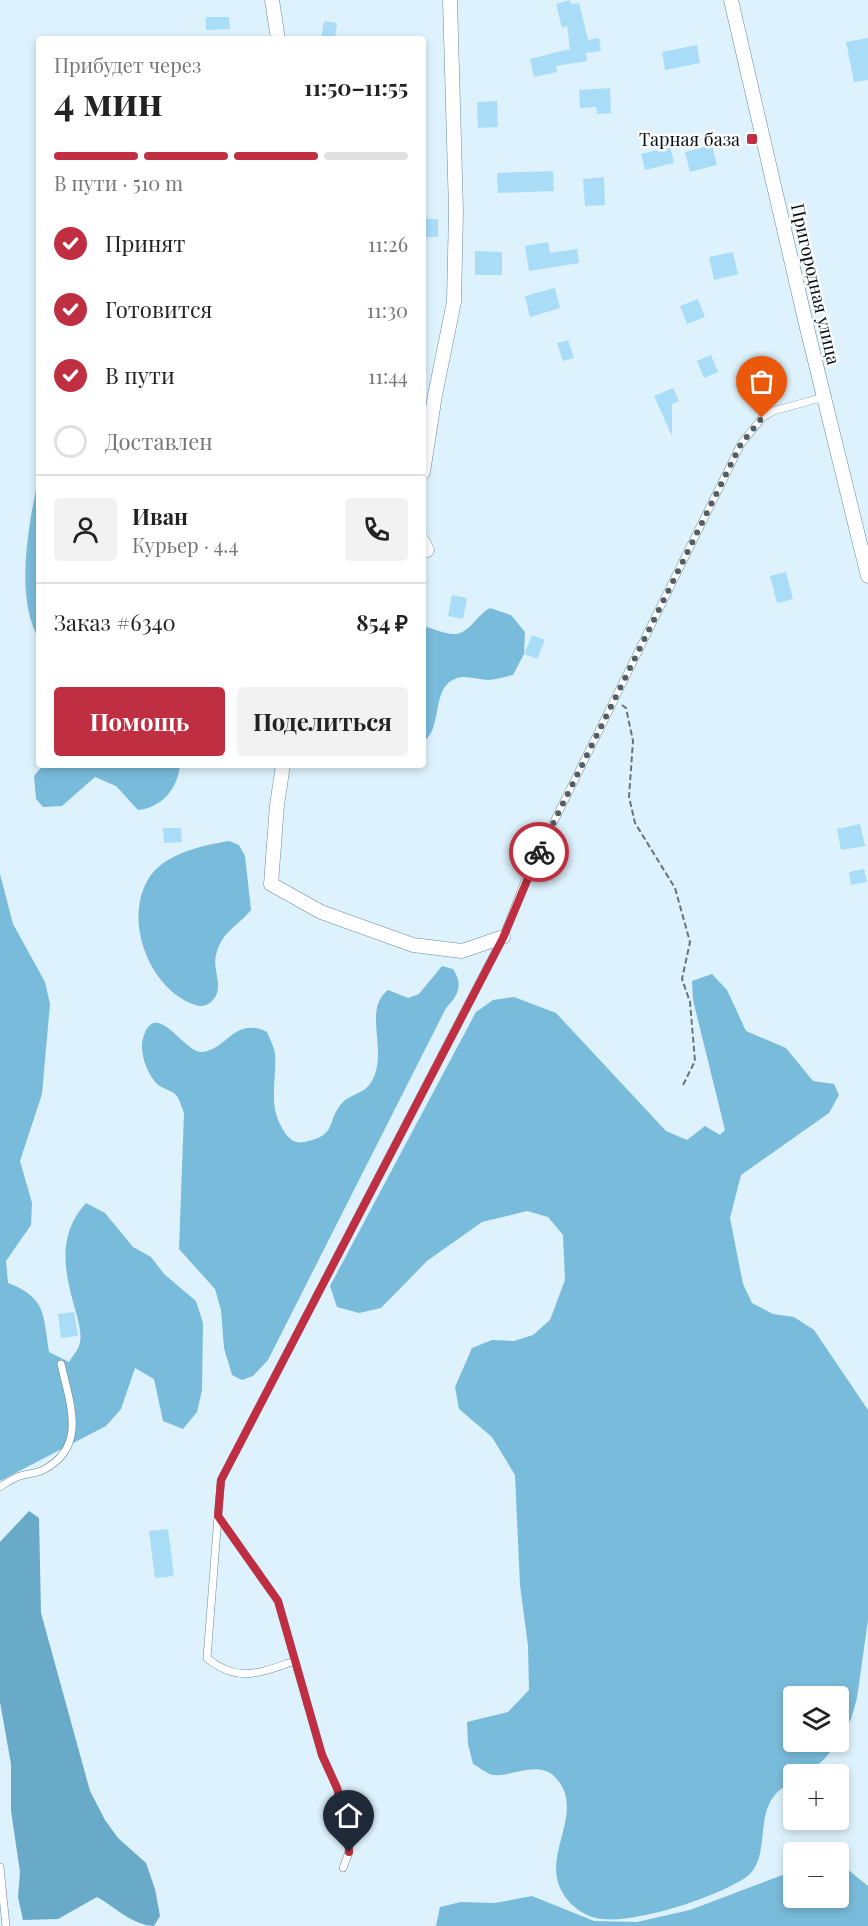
<!DOCTYPE html>
<html lang="ru">
<head>
<meta charset="utf-8">
<style>
  body { margin:0; font-family:"Playfair Display",serif; background:#f2f2f2; color:#222; height:100vh; display:flex; flex-direction:column; font-size:22px; white-space:nowrap }
  * { box-sizing:border-box; margin:0 }
  p { font-size:20px; color:#767676 }
  .icon { flex:none; width:33px; height:33px; fill:none; stroke:currentColor; stroke-width:2; stroke-linecap:round; stroke-linejoin:round }
  .map { position:relative; flex:1; overflow:hidden }
  .panel { position:absolute; left:36px; top:36px; width:390px; height:732px; display:flex; flex-direction:column; background:#fff; border-radius:6px; box-shadow:0 3px 9px #0003 }
  .panel>* { flex:none }
  .fabs { position:absolute; left:783px; top:1686px; display:grid; gap:12px }
  .fabs a { display:grid; place-items:center; width:66px; height:66px; border-radius:6px; background:#fff; box-shadow:0 3px 9px #0003; font-size:30px }
  .pin { position:absolute; display:grid; place-items:center; width:51px; height:51px; color:#fff; margin:-62px -26px; border-radius:50% 50% 50% 0; rotate:-45deg; box-shadow:0 0 6px #0007 }
  .pin .icon { rotate:45deg }
  .courier { position:absolute; display:grid; place-items:center; width:60px; height:60px; margin:-30px; border:4px solid #c02f41; border-radius:50%; background:#fff; color:#222; box-shadow:0 2px 8px #0007 }
  .head em { font-style:normal; font-weight:700 }
  .head div { display:flex; flex-direction:column-reverse }
  .head { display:flex; align-items:center; justify-content:space-between; height:102px; padding:0 18px }
  h1 { font-size:39px; font-weight:700; line-height:45px }
  .bar { display:grid; grid-template-columns:repeat(4,1fr); gap:9px 6px; align-content:center; height:72px; padding:0 18px }
  .bar i { height:8px; border-radius:4px; background:#e0e0e0 }
  .bar .current { background:#c02f41 }
  .bar p { grid-column:span 4 }
  .line { display:flex; align-items:center; gap:15px; padding:0 18px; border-top:2px solid #e0e0e0 }
  .line div { flex:1 }
  .round { display:grid; place-items:center; flex:none; width:63px; height:63px; border-radius:6px; background:#f2f2f2 }
  ol { padding:0 18px; list-style:none }
  li { display:flex; align-items:center; gap:18px; height:66px }
  li p { margin-inline-start:auto }
  li .icon { padding:6px; border-radius:50%; background:#c02f41; color:#fff; stroke-width:4 }
  li:last-child { color:#767676 }
  li i { width:33px; height:33px; border:3px solid #e0e0e0; border-radius:50% }
  .primary-button { display:flex; gap:12px; margin-top:auto; padding:12px 18px }
  .primary-button a { flex:1; height:69px; border-radius:6px; background:#c02f41; color:#fff; font-size:24px; font-weight:700; line-height:69px; text-align:center }
  .primary-button a+a { background:#f2f2f2; color:#222 }
  .map>svg:first-child { display:block }
  .forest { fill:#79bbda }
  .water { fill:#68aac8 }
  .building { fill:#a9ddf7 }
  .lines { fill:none; stroke-linecap:round; stroke-linejoin:round }
  .lane-casing { stroke:#6a8a99; stroke-width:8 }
  .street-casing { stroke:#6a8a99; stroke-width:15 }
  .path { stroke:#66757d; stroke-width:2; stroke-dasharray:6 3; stroke-linecap:butt }
  .lane { stroke:#fff; stroke-width:7 }
  .street { stroke:#fff; stroke-width:14 }
  .done { stroke:#505e65; stroke-width:6; stroke-dasharray:0 10.8 }
  .route { stroke:#c02f41; stroke-width:8 }
  .poi-dot { fill:#c02f41; stroke:#fbfbfb; stroke-width:2 }
  .labels { text-anchor:middle; dominant-baseline:central; stroke-width:5; stroke-linejoin:round; paint-order:stroke }
  .poi-label { font-size:18px; fill:#040f14; stroke:#fbfbfb; text-anchor:end }
  .street-label { font-size:18px; fill:#040f14; stroke:#fbfbfb }
</style>
</head>
<body>
<div class="map">
<svg width="868" height="1926" viewBox="0 0 868 1926">
  <rect width="100%" height="100%" fill="#ddf2fc"/>
  <!-- forest -->
  <g class="forest">
    <path d="M39 476V639C14 598 29 521 39 476Z"/>
    <path d="M490 608 511 615 525 632 524 654 513 675C505 677 497 679 489 680 479 680 466 675 457 678 430 686 444 728 423 742V626C432 628 446 635 456 634 469 633 478 614 490 608Z"/>
    <path d="M43 765H180C178 788 162 808 138 810L116 786 95 777 62 806 43 807 36 799 34 776Z"/>
    <path d="M229 841 239 845 245 856 251 910C237 927 222 931 216 955 212 971 226 989 211 1002 204 1008 197 1006 190 1003 147 984 122 915 151 875 167 853 204 845 229 841Z"/>
    <path d="M0 874 13 924 45 982 50 1004 42 1094 20 1161 32 1203 31 1225 6 1261 8 1283C47 1298 43 1315 49 1352L69 1362C72 1357 77 1351 79 1346 83 1336 78 1319 75 1309 64 1270 57 1235 86 1203L105 1213 133 1247 151 1257 164 1274 196 1301 203 1323 202 1390 197 1412 183 1429 163 1421 154 1379 135 1368 121 1409 106 1426 0 1481Z"/>
    <path d="M442 966 453 969C463 984 459 995 446 1008L268 1360 253 1376 242 1380 232 1375 224 1348 221 1310 215 1289 179 1249 184 1113C182 1108 180 1101 177 1096 172 1090 163 1089 157 1084 147 1074 139 1052 143 1038 155 996 185 1054 202 1052 228 1049 234 1016 267 1032 270 1039 274 1047 275 1054 277 1076 269 1100 279 1122 285 1134 291 1145 305 1142 339 1135 325 1121 343 1102 350 1095 364 1093 370 1084 391 1053 361 1011 388 990L408 998 419 994Z"/>
    <path d="M712 974 727 990 746 1031 786 1048 813 1081 834 1084 839 1095 829 1113 741 1175 730 1218 743 1284 752 1303 773 1314 794 1317 814 1330 868 1410V1620L857 1698 851 1719 839 1739 838 1696H794V1742H837C828 1757 813 1774 794 1774L793 1781C788 1785 779 1789 775 1795 755 1817 771 1861 745 1878 714 1898 638 1923 601 1919 580 1916 561 1899 557 1878 550 1845 584 1807 555 1777 538 1760 512 1777 493 1775 487 1774 479 1767 473 1764L468 1744 467 1722 508 1712 529 1690 528 1646 520 1585 515 1475 492 1437 459 1409 455 1387 472 1348 492 1340 514 1341 533 1335 550 1320 565 1280 563 1235 548 1217 527 1211 482 1222 427 1261 381 1308 359 1313 337 1307 330 1286 476 1012 493 1000 514 997 556 1013 666 1131 687 1140 705 1126 720 1135 725 1130 693 1000 692 981Z"/>
    <path d="M839 1867 846 1868 868 1886V1926H436L440 1907 461 1902 495 1903 532 1896 594 1921 637 1922 690 1910 793 1871 794 1898H838Z"/>
  </g>
  <!-- water -->
  <path class="water" d="M29 1511 39 1518 41 1613 90 1791 105 1820 118 1838 146 1863 155 1889 160 1916 154 1926C132 1925 115 1907 97 1897L58 1919 23 1920 18 1897 20 1872 11 1811V1764L0 1702V1542Z"/>
  <!-- building -->
  <g class="building">
    <path d="M570 0 571 4 579 3 588 40 599 38 601 51 586 53 587 61 556 66 557 72 534 77 530 59 570 49 567 26 562 28 556 4Z"/>
    <path d="M206 17H229L230 29 206 30Z"/>
    <path d="M324 21 337 23 335 39H321Z"/>
    <path d="M868 38V80L854 82 846 42Z"/>
    <path d="M697 45 700 63 665 70 662 52Z"/>
    <path d="M610 88 611 113 597 114 596 107 580 108 579 90Z"/>
    <path d="M497 101 498 127 478 128 477 102Z"/>
    <path d="M712 145 717 165 690 172 685 152Z"/>
    <path d="M670 147 674 163 645 170 641 154Z"/>
    <path d="M553 171 554 191 498 193 497 173Z"/>
    <path d="M604 177 605 205 585 206 583 179Z"/>
    <rect x="424" y="219" width="14" height="18"/>
    <path d="M548 242 550 253 577 249 579 263 529 271 525 246Z"/>
    <path d="M475 251 502 252V275H475Z"/>
    <path d="M733 252 738 274 714 280 709 257Z"/>
    <path d="M555 288 560 308 530 317 525 296Z"/>
    <path d="M698 299 705 317 687 324 680 306Z"/>
    <path d="M568 340 574 358 563 361 557 343Z"/>
    <path d="M711 355 718 372 704 378 697 361Z"/>
    <path d="M673 388 679 401 672 404V436L654 396Z"/>
    <path d="M786 572 793 599 777 603 770 576Z"/>
    <path d="M452 595 467 598 463 619 448 616Z"/>
    <path d="M532 635 545 640 537 659 524 654Z"/>
    <path d="M860 824 865 846 841 850 837 829Z"/>
    <path d="M163 828H181L182 842 164 843Z"/>
    <path d="M864 869 867 882 851 885 849 872Z"/>
    <path d="M74 1312 78 1336 61 1338 58 1314Z"/>
    <path d="M168 1529 174 1576 155 1578 149 1531Z"/>
  </g>
  <g class="lines">
    <defs>
      <g id="lane">
        <path d="M0 1487C6 1483 13 1478 20 1476 28 1473 36 1474 43 1470 88 1447 70 1404 61 1364"/>
        <path d="M218 1516 207 1658C238 1684 261 1672 295 1661"/>
        <path d="M0 1867 6 1926"/>
        <path d="M343 1868 349 1852 348 1829 337 1788 322 1755 278 1601 218 1516 221 1480 503 937 527 876 741 444 762 418 773 411 824 397"/>
      </g>
      <g id="street">
        <path d="M272 0 278 39"/>
        <path d="M731 0 806 324 868 576"/>
        <path d="M423 472 435 395 454 302 456 211 450 0"/>
        <path d="M423 542 427 550"/>
        <path d="M283 765 277 805 271 884 321 912 413 945 462 951 503 937"/>
      </g>
    </defs>
    <!-- lane casing -->
    <use href="#lane" class="lane-casing"/>
    <!-- street casing -->
    <use href="#street" class="street-casing"/>
    <!-- path -->
    <path class="path" d="M622 705 626 708 633 741 629 797 635 823 675 888 690 942 682 979 690 1002 695 1061 683 1085"/>
    <!-- lane -->
    <use href="#lane" class="lane"/>
    <!-- street -->
    <use href="#street" class="street"/>
  </g>
  <g class="lines">
    <!-- done -->
    <path class="done" d="M539 852 741 444 762 418"/>
    <!-- route -->
    <path class="route" d="M349 1852 348 1829 337 1788 322 1755 278 1601 218 1516 221 1480 503 938 539 852"/>
  </g>
  <!-- markers -->
  <rect class="poi-dot" x="746" y="133" width="12" height="12" rx="3"/>
  <g class="labels">
    <!-- poi labels -->
    <g class="poi-label">
      <text x="740" y="139">Тарная база</text>
    </g>
    <!-- street labels -->
    <g class="street-label">
      <text transform="translate(816 284) rotate(77)">Пригородная улица</text>
    </g>
  </g>
</svg>
<div class="fabs">
<a><svg class="icon" aria-label="layers" viewBox="0 0 24 24"><path d="M12 4l9 5-9 5-9-5zM3 14l9 5 9-5"/></svg></a>
<a>+</a>
<a>−</a>
</div>
<div class="pin" style="left:762px;top:418px;background:#ea580c"><svg class="icon" aria-label="bag" viewBox="0 0 24 24"><path d="M5 8h14l-1 12H6zM9 8a3 3 0 0 1 6 0"/></svg></div>
<div class="pin" style="left:349px;top:1852px;background:#1f2937"><svg class="icon" aria-label="home" viewBox="0 0 24 24"><path d="M3 11l9-7 9 7M6 9v11h12V9"/></svg></div>
<div class="courier" style="left:539px;top:852px"><svg class="icon" aria-label="bike" viewBox="0 0 24 24"><circle cx="6" cy="16" r="4"/><circle cx="18" cy="16" r="4"/><path d="M6 16l4-8h5l3 8M10 8l3 8H6M13 5h3"/></svg></div>
<section class="panel">
<div class="head"><div><h1>4 мин</h1><p>Прибудет через</p></div><em>11:50–11:55</em></div>
<div class="bar"><i class="current"></i><i class="current"></i><i class="current"></i><i></i><p>В пути · 510 m</p></div>
<ol>
<li><svg class="icon" aria-label="check" viewBox="0 0 24 24"><path d="M5 12l5 5 9-10"/></svg>Принят<p>11:26</p></li>
<li><svg class="icon" aria-label="check" viewBox="0 0 24 24"><path d="M5 12l5 5 9-10"/></svg>Готовится<p>11:30</p></li>
<li><svg class="icon" aria-label="check" viewBox="0 0 24 24"><path d="M5 12l5 5 9-10"/></svg>В пути<p>11:44</p></li>
<li><i></i>Доставлен</li>
</ol>
<div class="line" style="height:108px"><a class="round"><svg class="icon" aria-label="person" viewBox="0 0 24 24"><circle cx="12" cy="8" r="4"/><path d="M4 21q1-7 8-7t8 7"/></svg></a><div><b>Иван</b><p>Курьер · 4.4</p></div><a class="round"><svg class="icon" aria-label="phone" viewBox="0 0 24 24"><path d="M5 4h4l2 5-3 2q2 4 5 5l2-3 5 2v4C11 20 4 13 5 4z"/></svg></a></div>
<div class="line" style="height:78px"><div>Заказ #6340</div><b>854 ₽</b></div>
<div class="primary-button"><a>Помощь</a><a>Поделиться</a></div>
</section>
</div>
</body>
</html>
